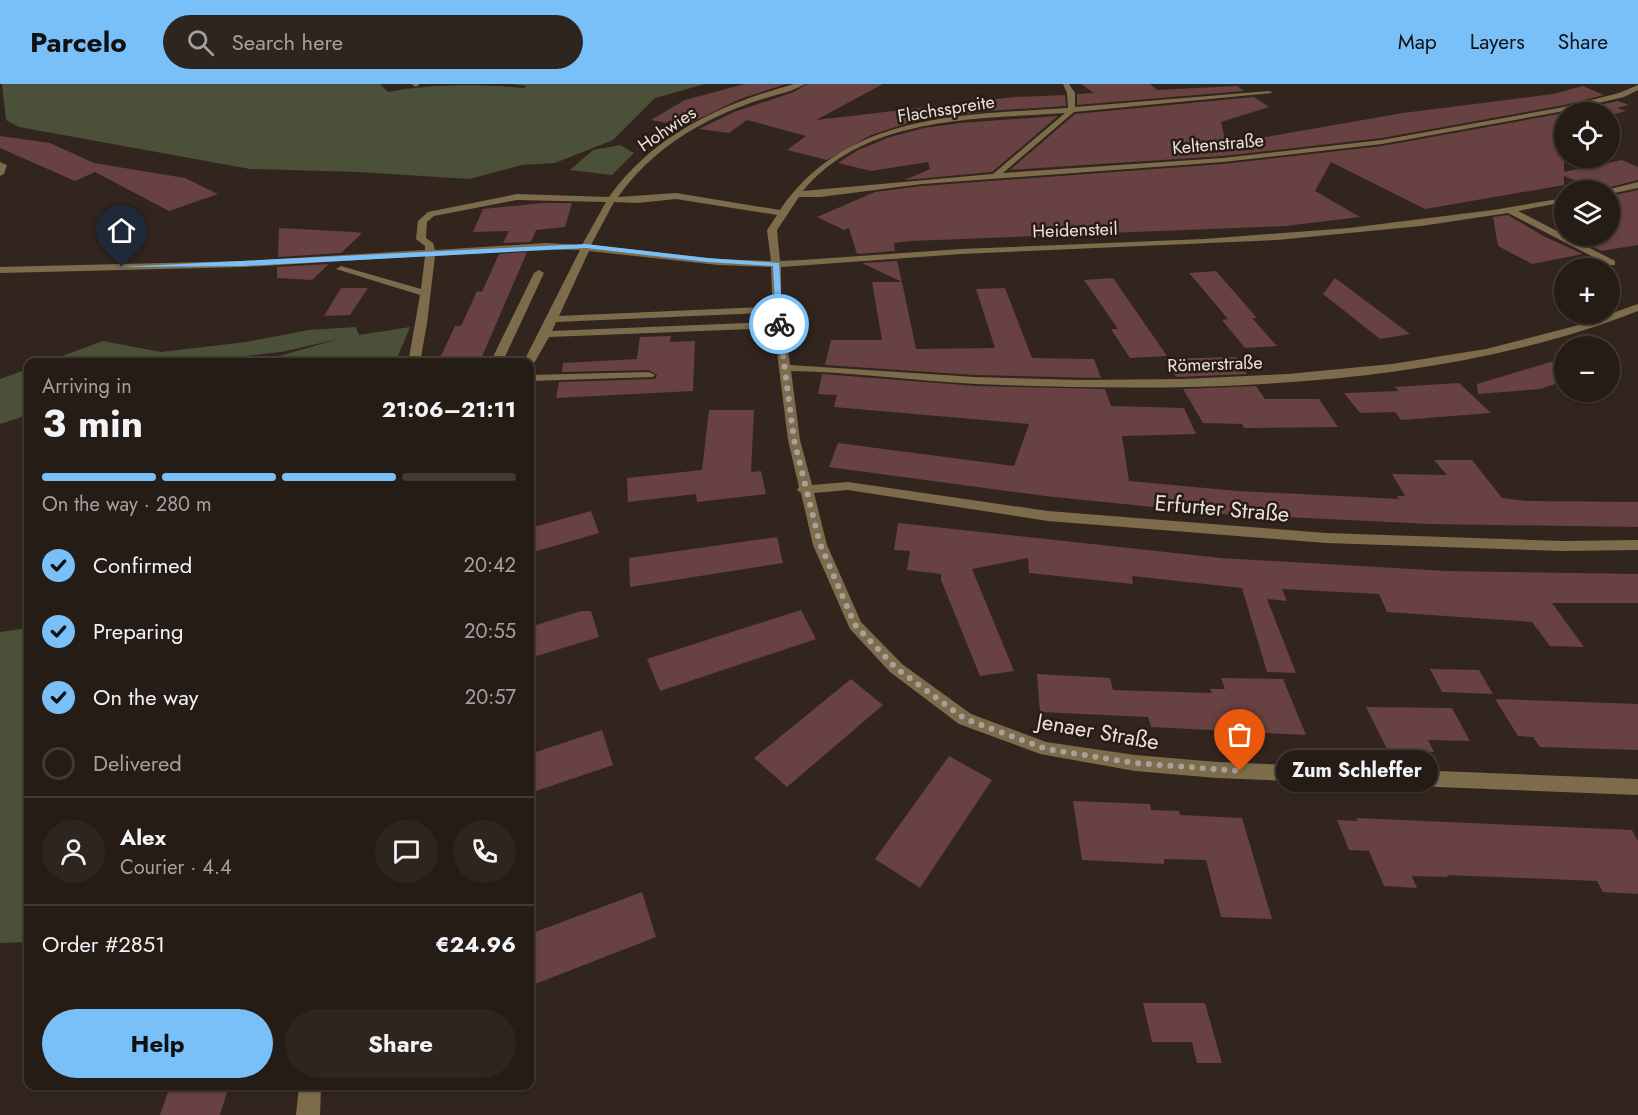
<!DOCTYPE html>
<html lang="en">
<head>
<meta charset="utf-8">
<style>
  body { margin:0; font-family:Jost,sans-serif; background:#2e251f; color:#f1f3f6; height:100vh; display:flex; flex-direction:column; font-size:22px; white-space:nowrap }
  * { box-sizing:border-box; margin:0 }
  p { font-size:20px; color:#a4a1a1 }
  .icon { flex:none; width:33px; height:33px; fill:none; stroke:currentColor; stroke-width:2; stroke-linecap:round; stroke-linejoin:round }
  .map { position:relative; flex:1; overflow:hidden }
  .side { position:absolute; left:24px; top:274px; width:510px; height:732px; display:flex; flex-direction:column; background:#261c16; border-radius:12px; box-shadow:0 2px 4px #0004,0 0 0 2px #423a35 }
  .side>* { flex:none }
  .controls { position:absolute; left:1554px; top:18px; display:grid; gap:12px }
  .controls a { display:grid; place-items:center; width:66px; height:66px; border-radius:50%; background:#261c16; box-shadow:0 2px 4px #0004,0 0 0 2px #423a35; font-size:30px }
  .pin { position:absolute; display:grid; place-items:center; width:51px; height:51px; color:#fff; margin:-62px -26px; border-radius:50% 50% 50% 0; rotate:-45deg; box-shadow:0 0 6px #0007 }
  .pin .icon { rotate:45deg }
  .courier { position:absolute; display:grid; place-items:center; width:60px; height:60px; margin:-30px; border:4px solid #79bff8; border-radius:50%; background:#fff; color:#222; box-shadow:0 2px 8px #0007 }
  .bubble { position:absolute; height:42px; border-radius:21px; background:#261c16; box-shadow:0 2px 4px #0004,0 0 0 2px #423a35; font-size:20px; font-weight:700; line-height:42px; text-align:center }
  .headline em { font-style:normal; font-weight:700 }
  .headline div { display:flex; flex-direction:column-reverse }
  .headline { display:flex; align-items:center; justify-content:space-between; height:102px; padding:0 18px }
  h1 { font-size:39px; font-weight:700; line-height:45px }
  .bar { display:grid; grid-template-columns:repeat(4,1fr); gap:9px 6px; align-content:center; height:72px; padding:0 18px }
  .bar i { height:8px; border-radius:4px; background:#423a35 }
  .bar .on { background:#79bff8 }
  .bar p { grid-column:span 4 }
  .line { display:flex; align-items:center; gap:15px; padding:0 18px; border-top:2px solid #423a35 }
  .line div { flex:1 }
  .round { display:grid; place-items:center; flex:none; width:63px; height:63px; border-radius:32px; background:#2e251f }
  ol { padding:0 18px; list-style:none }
  li { display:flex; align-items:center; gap:18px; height:66px }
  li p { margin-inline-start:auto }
  li .icon { padding:6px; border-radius:50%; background:#79bff8; color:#111; stroke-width:4 }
  li:last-child { color:#a4a1a1 }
  li i { width:33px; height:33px; border:3px solid #423a35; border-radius:50% }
  .primary-button { display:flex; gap:12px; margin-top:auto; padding:12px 18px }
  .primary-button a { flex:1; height:69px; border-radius:36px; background:#79bff8; color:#111; font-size:24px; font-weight:700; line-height:69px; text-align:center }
  .primary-button a+a { background:#2e251f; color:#f1f3f6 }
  header { display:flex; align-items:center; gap:36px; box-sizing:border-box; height:84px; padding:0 30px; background:#79bff8; color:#111 }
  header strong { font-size:28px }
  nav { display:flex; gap:33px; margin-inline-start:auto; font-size:21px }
  .search { width:420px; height:54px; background:#2e251f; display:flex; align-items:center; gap:15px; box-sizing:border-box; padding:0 21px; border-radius:33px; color:#a4a1a1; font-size:22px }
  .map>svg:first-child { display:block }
  .green { fill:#4b5039 }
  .building { fill:#684142 }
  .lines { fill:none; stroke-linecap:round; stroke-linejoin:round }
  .minor { fill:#7d6c4b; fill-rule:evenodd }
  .route { fill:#79bff8 }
  .done { stroke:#aaa09b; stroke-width:6; stroke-dasharray:0 10.8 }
  .labels { text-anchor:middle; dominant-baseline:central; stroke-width:5; stroke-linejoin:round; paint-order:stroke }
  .far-street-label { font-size:18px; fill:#ebe2de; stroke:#281c15 }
  .street-label { font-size:22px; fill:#ebe2de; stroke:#281c15 }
</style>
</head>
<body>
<header>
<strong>Parcelo</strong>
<div class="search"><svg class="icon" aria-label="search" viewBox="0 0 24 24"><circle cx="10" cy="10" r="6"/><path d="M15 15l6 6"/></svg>Search here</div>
<nav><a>Map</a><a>Layers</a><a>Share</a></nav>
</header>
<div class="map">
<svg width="1638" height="1031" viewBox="0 0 1638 1031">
  <rect width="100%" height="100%" fill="#32251e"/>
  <!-- green -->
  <g class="green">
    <path d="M2 0H380L388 8C432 0 479 0 524 4L526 2 512 0H705L655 14 613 56 555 79 522 81 469 95 359 88 250 85 19 43 6 36Z"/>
    <path d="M620 61 634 69 612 91 570 86 593 66Z"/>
    <path d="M356 243 359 251 410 243 395 279H216L279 272 339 255 281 268 185 279H43L103 257 161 268 246 258 308 246Z"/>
    <path d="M28 285V331L0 340V295Z"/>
    <path d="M28 544V858L0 859V548Z"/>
  </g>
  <!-- building -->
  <g class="building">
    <path d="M745 0H786L740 15 684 42 651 36 685 16Z"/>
    <path d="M807 0H883L816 36 1014 13 1065 11 1066 22 987 27 908 39 871 51 827 76 787 66 806 52 747 36 729 49 699 45 734 28 794 8Z"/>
    <path d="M1081 0H1150L1157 6 1237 2 1244 7 1077 21V10L1094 9Z"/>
    <path d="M1583 2 1604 11 1564 21 1382 54 1223 72 1010 86 1075 30 1254 13 1269 23 1221 38 1226 60 1403 29 1553 10Z"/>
    <path d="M1618 17 1629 21 1617 24 1626 27 1610 31V28H1567Z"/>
    <path d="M1564 29V51H1560L1564 53V88L1622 76 1638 83V96L1599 106 1564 92V101L1425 125 1331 78 1315 107 1360 133 1286 142 911 157 894 159 895 167 857 170 849 144 844 146 817 133 875 108 922 102 1223 80 1382 62Z"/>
    <path d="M1058 32 992 88 905 96 930 85 928 78 871 87 838 79 858 66 890 53 924 44 960 39Z"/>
    <path d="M0 52 50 59 94 79 185 94 218 110 169 127 95 88 75 97 0 64Z"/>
    <path d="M1638 106V161L1601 167 1570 152H1610V112Z"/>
    <path d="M544 119H572L565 143 536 146 531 158 503 159 509 147 473 148 483 125Z"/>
    <path d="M1508 131 1543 152 1583 170 1532 180 1498 162 1493 133Z"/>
    <path d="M279 144 354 148 362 149 341 169 278 173Z"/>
    <path d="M527 168 481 275 439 276 455 242H461L477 207 482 208 499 170Z"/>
    <path d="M897 177 902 198 862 179Z"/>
    <path d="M329 180 312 196 277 194V183Z"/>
    <path d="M1216 187 1257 234 1239 235 1252 234 1277 262 1245 264 1222 236 1228 235 1189 189Z"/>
    <path d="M1113 194 1129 217 1167 272 1130 274 1111 245H1118L1084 196Z"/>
    <path d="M1335 194 1410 250 1380 255 1323 210Z"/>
    <path d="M872 198H902L916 265 995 264 976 205 1005 204 1032 274 1094 275 1101 294 975 291 825 281 831 256H882Z"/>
    <path d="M341 204H368L350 231 324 232Z"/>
    <path d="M671 252 670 258 695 257 693 307 556 314 559 298 655 295 657 291 649 286 562 288 563 279 637 275 640 253Z"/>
    <path d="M1236 273 1247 290 1176 293 1165 275Z"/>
    <path d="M1564 274V297L1540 305 1478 310 1477 300Z"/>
    <path d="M822 290 976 302 1105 305 1111 322 1184 324 1196 350 1122 352 1129 397 1238 407 1399 415 1397 412H1405L1392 390 1447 391 1434 376H1472L1502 414 1527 417 1638 418V443L1430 440 1222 430 1045 412 829 383 838 359 1014 382 1029 340 834 323 837 311 818 310Z"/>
    <path d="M1459 299 1491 329 1401 336 1395 328 1360 329 1344 309 1399 307 1395 303Z"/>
    <path d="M1256 302 1265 315H1319L1338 343 1244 344 1242 340 1203 339 1183 305Z"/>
    <path d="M709 326H754L751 388 761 387 766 410 697 418 696 410 628 418 627 394 702 386Z"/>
    <path d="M591 427 599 449 530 469V444Z"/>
    <path d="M898 439 1221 474 1447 487 1638 490V519H1552L1584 563 1550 562 1532 538 1387 528 1379 510 1282 505 1287 517 1267 515 1296 589 1267 588 1242 504 1132 492 1133 500 1029 489 1028 474 972 485 1014 587 980 592 941 496V490L907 486 910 467 894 466Z"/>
    <path d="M777 453 783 479 630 503 629 474Z"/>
    <path d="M801 526 816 555 660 607 647 575Z"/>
    <path d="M581 527H591L599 553 530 574V543Z"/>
    <path d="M1430 585 1479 586 1493 610 1442 608Z"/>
    <path d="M1037 590 1110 594 1113 606 1212 609 1210 605H1225L1221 594 1283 595 1306 651 1151 643 1148 633 1040 628Z"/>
    <path d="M851 595 883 621 787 703 754 674Z"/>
    <path d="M1495 615 1638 620V666L1540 663 1533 653 1518 652Z"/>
    <path d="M1366 623 1452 624 1470 657 1428 656 1434 668 1388 667Z"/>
    <path d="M602 646 613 681 530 709V670Z"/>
    <path d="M949 672 992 696 920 804 875 775Z"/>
    <path d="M1073 717 1150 720 1151 726 1179 727 1180 731 1242 734 1272 835 1221 833 1206 776 1164 775V780L1082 776Z"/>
    <path d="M1356 734 1632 746 1638 757V810L1603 808 1597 797 1447 791 1448 793 1412 792 1417 804 1384 802 1369 767 1349 766 1337 736 1358 737Z"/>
    <path d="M642 808 656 853 530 902V850Z"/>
    <path d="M1143 919H1205L1222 979H1197L1192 958H1152Z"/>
    <path d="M170 1002H229L220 1031H160Z"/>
  </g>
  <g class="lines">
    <!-- minor -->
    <g class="minor">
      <path d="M411 0H419V1L416 3Z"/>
      <path d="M794 0H805C791 9 769 12 753 18 699 37 651 66 618 113L676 109 780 126C846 29 961 31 1068 24L1067 9 1063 0H1069L1075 9V23L1269 7 1273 9 1074 28 1003 89 1223 74 1382 56 1564 23 1619 9 1638 1V6L1624 13 1564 27 1382 60 1223 78 922 100 820 113H799L777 146 780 177 802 176 961 165 1204 155 1349 144 1493 126 1564 114V118L1518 127 1615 177V181H1609L1508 129 1421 142 1277 156 961 170 781 183V217L790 281 975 293 1080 296 1184 295 1288 290 1392 280 1486 265 1575 242 1638 220V227C1437 306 1190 309 976 300 914 297 853 288 791 287L800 356 812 401 848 398 1048 427 1326 449 1563 457 1638 456V466L1563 467 1326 459 1048 437 848 406 814 409 827 461 861 538 902 580 971 630 1046 658 1135 671 1217 678 1638 695V711L1217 694 1135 687 1040 670 959 640 890 588 850 545 813 461 801 409 797 406 799 403 788 356 774 244 549 253 533 281 523 279 580 166 546 165 435 172 427 239 420 279H408L420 211 336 185 341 182 421 205 425 172 244 183 0 189V183L244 177 425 166V162L416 155 418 137 428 128 517 110 609 113C654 50 722 20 794 0ZM1065 29 993 90 803 107C864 32 977 35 1065 29ZM676 115 777 131 767 146 771 177 718 175 591 161 614 118 638 119ZM517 116 606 118 582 161 546 159 435 166 433 159 426 154 427 138 434 132ZM589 167 718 181 771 183 773 238 552 247 556 238 763 229 768 226 763 223 559 232Z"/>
      <path d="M0 78 7 81 4 90 0 92Z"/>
      <path d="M1638 98V104L1610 110V106H1606Z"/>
      <path d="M539 186 544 189 502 279H490L534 189Z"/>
      <path d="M649 288 655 291 653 293 530 297V291Z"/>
      <path d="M299 1002H321L320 1031H296Z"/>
    </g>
  </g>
  <!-- route -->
  <path class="route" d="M586 160 707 174 779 179 783 240H776L773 182 707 178 586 164 244 182 118 183Z"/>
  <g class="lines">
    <!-- done -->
    <path class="done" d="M779 240 794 356 820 460 855 541 896 584 965 635 1046 665 1135 679 1240 687"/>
  </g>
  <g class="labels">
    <!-- far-street labels -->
    <g class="far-street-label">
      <text transform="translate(946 25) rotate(-9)">Flachsspreite</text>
      <text transform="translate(667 45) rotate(-34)">Hohwies</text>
      <text transform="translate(1218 60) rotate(-5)">Keltenstraße</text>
      <text transform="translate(1075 146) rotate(-2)">Heidensteil</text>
      <text transform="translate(1215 280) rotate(-2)">Römerstraße</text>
    </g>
    <!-- street labels -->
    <g class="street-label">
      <text transform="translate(1222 424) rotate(5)">Erfurter Straße</text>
      <text transform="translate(1098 647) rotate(10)">Jenaer Straße</text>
    </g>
  </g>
</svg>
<div class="controls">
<a><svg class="icon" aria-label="locate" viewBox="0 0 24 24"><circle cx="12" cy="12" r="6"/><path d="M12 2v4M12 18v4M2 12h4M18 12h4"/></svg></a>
<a><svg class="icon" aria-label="layers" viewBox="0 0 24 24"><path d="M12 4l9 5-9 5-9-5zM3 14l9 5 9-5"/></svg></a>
<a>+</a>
<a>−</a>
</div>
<div class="pin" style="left:1240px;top:687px;background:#ea580c"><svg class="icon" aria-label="bag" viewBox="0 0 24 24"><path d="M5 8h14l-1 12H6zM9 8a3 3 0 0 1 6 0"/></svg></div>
<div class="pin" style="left:122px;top:183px;background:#1f2937"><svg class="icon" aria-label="home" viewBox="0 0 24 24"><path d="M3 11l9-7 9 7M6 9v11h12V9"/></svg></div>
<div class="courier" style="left:779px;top:240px"><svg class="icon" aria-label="bike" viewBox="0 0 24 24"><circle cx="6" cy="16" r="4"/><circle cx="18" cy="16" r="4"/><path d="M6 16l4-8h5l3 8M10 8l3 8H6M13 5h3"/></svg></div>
<div class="bubble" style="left:1276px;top:666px;width:162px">Zum Schleffer</div>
<section class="side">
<div class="headline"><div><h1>3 min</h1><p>Arriving in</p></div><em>21:06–21:11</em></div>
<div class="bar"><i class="on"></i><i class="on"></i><i class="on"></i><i></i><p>On the way · 280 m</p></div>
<ol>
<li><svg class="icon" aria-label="check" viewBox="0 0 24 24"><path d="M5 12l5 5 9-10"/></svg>Confirmed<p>20:42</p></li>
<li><svg class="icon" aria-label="check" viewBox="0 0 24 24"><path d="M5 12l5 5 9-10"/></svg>Preparing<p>20:55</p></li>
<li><svg class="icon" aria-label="check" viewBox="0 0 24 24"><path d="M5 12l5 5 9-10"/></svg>On the way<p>20:57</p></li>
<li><i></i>Delivered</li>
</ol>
<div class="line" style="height:108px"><a class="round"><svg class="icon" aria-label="person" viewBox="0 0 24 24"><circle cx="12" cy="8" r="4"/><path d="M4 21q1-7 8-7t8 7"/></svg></a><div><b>Alex</b><p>Courier · 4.4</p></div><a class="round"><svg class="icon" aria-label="chat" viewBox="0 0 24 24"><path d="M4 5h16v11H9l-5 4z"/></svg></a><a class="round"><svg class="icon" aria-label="phone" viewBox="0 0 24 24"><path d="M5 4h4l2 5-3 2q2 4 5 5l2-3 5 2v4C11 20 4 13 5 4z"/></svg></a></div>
<div class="line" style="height:78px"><div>Order #2851</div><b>€24.96</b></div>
<div class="primary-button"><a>Help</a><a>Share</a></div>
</section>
</div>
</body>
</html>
